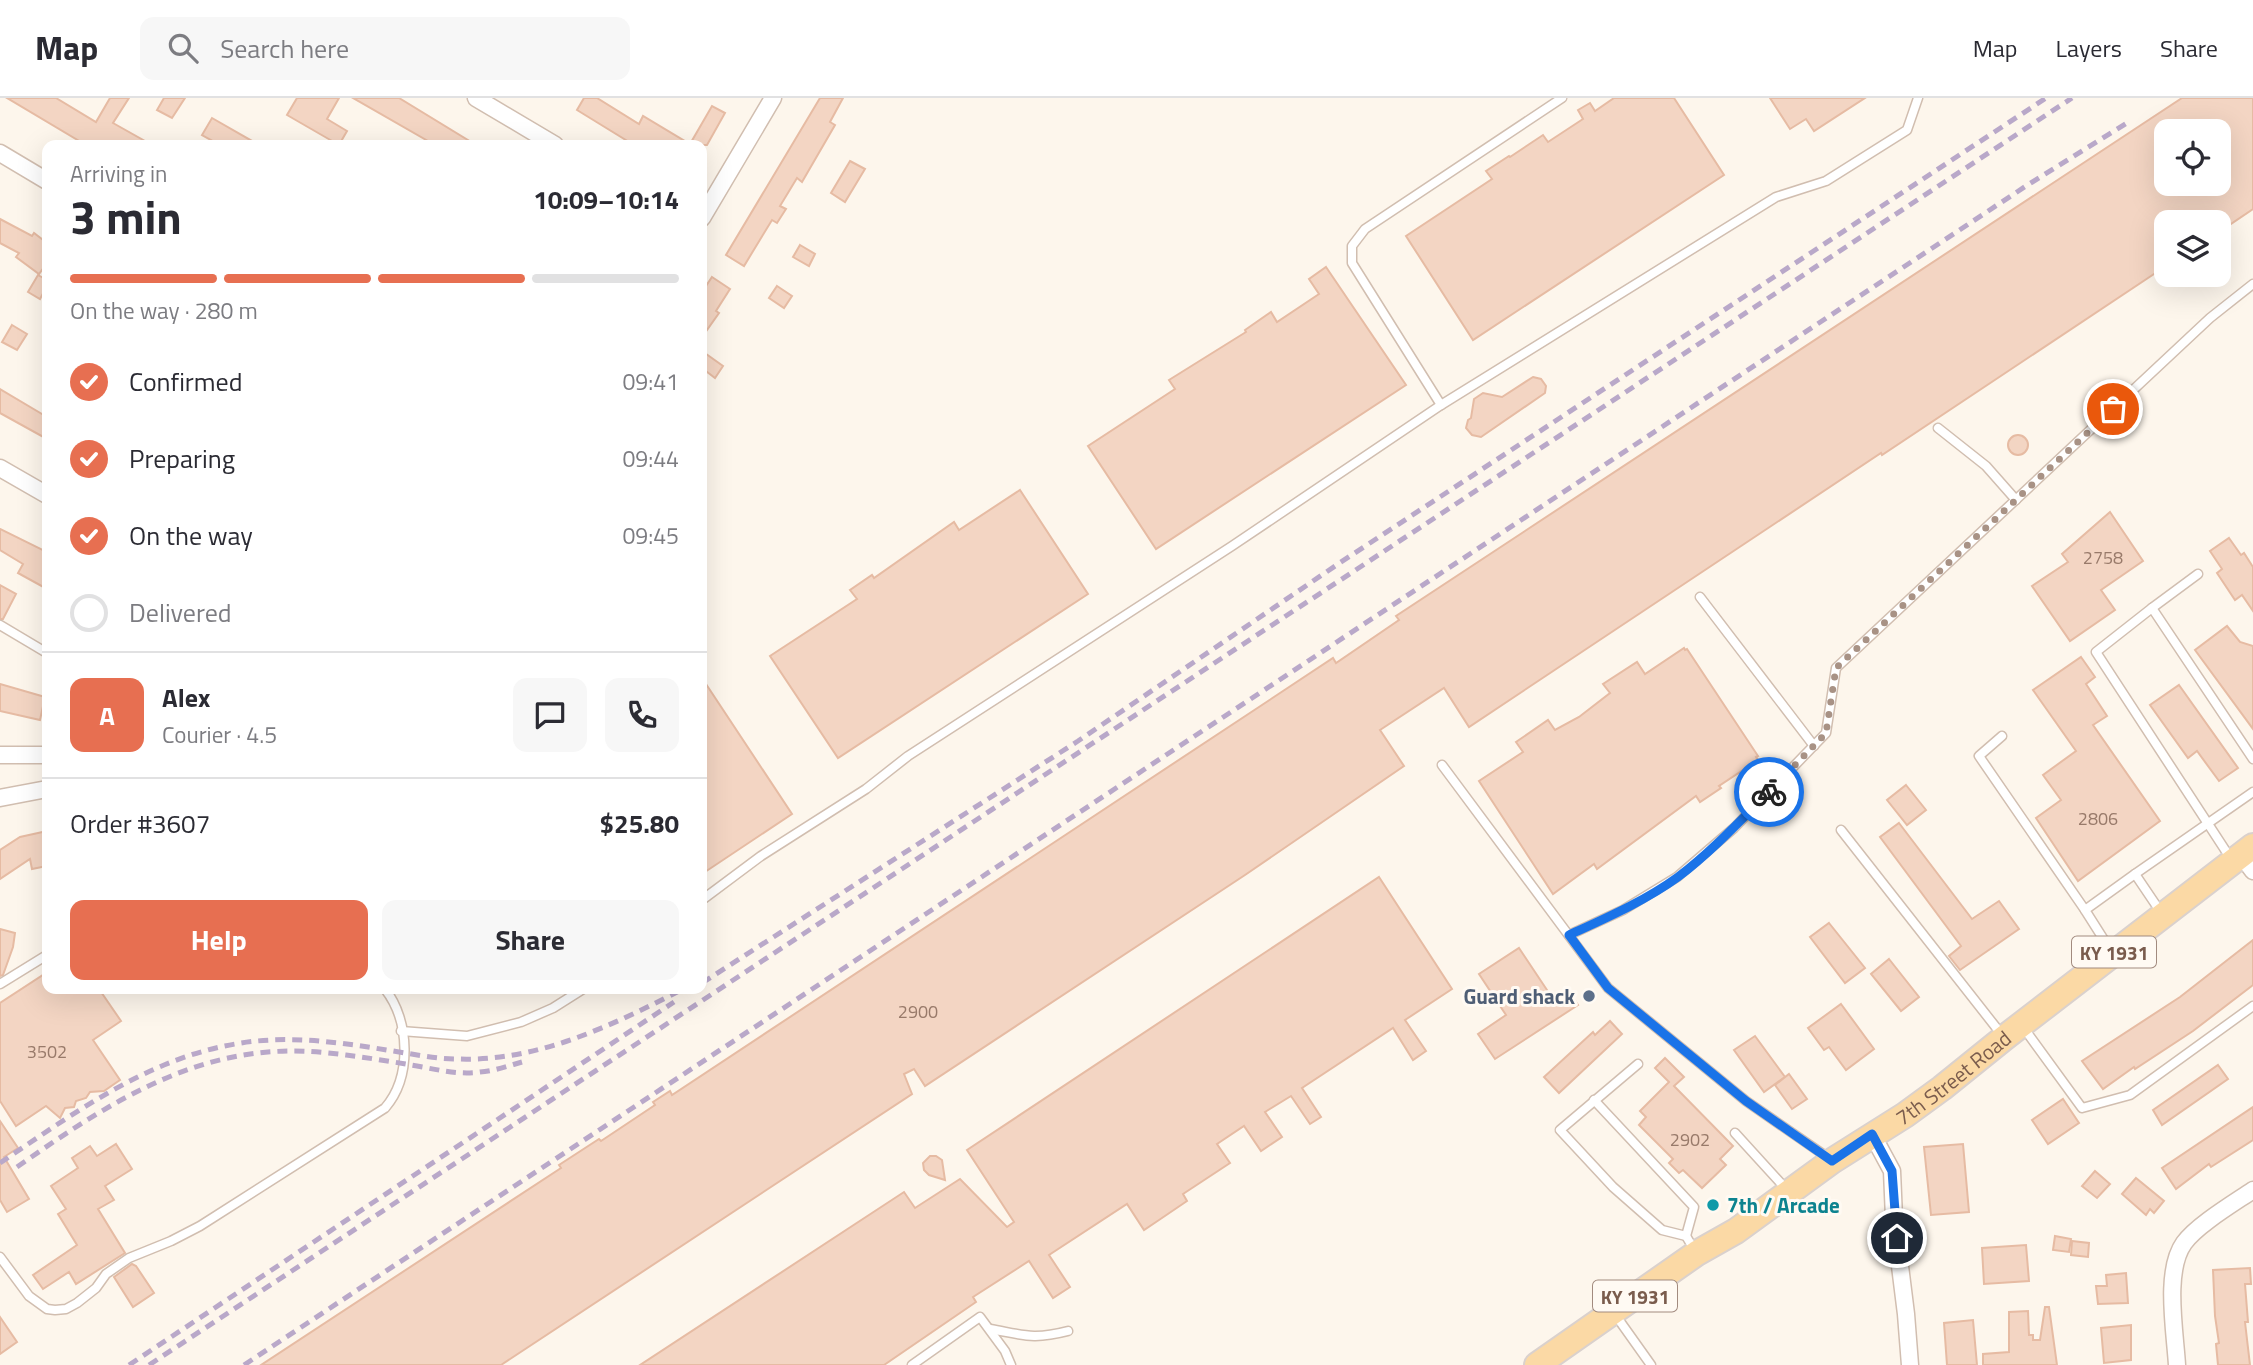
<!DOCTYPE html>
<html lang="en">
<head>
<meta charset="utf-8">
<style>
  body { margin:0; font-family:"Titillium Web",sans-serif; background:#f7f7f7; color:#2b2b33; height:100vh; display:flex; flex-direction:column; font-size:26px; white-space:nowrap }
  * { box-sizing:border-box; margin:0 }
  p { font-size:23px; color:#7c7c81 }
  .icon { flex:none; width:38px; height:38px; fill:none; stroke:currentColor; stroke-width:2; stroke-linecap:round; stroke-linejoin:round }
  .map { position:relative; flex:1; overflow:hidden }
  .side { position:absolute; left:42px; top:42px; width:665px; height:854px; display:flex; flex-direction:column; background:#fff; border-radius:14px; box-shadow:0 7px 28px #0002 }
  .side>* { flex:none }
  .fabs { position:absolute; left:2154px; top:21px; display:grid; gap:14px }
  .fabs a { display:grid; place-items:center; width:77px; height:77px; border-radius:14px; background:#fff; box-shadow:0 7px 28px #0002; font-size:35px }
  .pin { position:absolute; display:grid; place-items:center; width:60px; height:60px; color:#fff; margin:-30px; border:4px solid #fff; border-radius:50%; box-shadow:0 2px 7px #0007 }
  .courier { position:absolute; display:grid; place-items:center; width:70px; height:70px; margin:-35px; border:5px solid #1a73e8; border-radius:50%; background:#fff; color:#222; box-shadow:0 2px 9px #0007 }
  .head em { font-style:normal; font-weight:700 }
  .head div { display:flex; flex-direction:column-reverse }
  .head { display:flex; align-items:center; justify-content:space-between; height:119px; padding:0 28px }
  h1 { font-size:46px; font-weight:700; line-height:52px }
  .bar { display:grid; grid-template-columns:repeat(4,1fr); gap:10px 7px; align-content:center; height:84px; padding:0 28px }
  .bar i { height:9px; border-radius:5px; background:#e1e1e2 }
  .bar .on { background:#e76f51 }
  .bar p { grid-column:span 4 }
  .line { display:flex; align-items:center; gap:18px; padding:0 28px; border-top:2px solid #e1e1e2 }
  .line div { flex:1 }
  .round { display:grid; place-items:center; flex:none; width:74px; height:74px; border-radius:14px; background:#f7f7f7 }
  ol { padding:0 28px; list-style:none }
  li { display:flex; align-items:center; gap:21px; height:77px }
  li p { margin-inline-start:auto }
  li .icon { padding:7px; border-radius:50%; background:#e76f51; color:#fff; stroke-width:4 }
  li:last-child { color:#7c7c81 }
  li i { width:38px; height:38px; border:4px solid #e1e1e2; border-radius:50% }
  .cta { display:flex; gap:14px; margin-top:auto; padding:14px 28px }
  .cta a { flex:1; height:80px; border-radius:14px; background:#e76f51; color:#fff; font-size:28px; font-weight:700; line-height:80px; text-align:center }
  .cta a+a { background:#f7f7f7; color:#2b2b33 }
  header { display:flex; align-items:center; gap:42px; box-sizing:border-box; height:98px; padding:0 35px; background:#fff; border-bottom:2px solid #e1e1e2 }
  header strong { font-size:33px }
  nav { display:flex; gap:38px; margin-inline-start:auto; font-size:24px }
  .search { width:490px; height:63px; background:#f7f7f7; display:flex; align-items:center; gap:18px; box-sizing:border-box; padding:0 24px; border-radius:14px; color:#7c7c81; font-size:26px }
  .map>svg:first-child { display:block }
  .building { fill:#f3d5c3; stroke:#e6bba3; stroke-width:2; fill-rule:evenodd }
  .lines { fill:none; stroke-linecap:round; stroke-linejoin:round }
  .service-casing { stroke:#d1beb0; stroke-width:11 }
  .minor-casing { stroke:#d1beb0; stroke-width:19 }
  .primary-casing { stroke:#dad1cd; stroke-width:28 }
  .service { stroke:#fff; stroke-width:8 }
  .minor { stroke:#fff; stroke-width:16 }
  .primary { stroke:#fbd9a5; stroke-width:24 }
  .rail { stroke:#b9a8c9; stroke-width:5; stroke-dasharray:10 7; stroke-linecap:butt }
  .done { stroke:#a89285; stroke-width:7; stroke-dasharray:0 12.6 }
  .route { stroke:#1a73e8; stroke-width:9 }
  .service-dot { fill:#5c6f8a; stroke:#fffaf3; stroke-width:2.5 }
  .culture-dot { fill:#0f9aa8; stroke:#fffaf3; stroke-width:2.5 }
  .labels { text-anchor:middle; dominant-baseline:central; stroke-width:6; stroke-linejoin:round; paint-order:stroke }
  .number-label { font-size:18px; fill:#987a6a }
  .shield { fill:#fffaf3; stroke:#a28b7f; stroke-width:2 }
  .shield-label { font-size:19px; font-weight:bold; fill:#7a5c4d }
  .service-label { font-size:21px; font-weight:bold; fill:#4e5e75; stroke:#fffaf3; text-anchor:end }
  .street-label { font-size:21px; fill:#7a5c4d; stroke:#fffaf3 }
  .culture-label { font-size:21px; font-weight:bold; fill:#0d838f; stroke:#fffaf3; text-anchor:start }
</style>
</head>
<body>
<header>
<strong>Map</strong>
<div class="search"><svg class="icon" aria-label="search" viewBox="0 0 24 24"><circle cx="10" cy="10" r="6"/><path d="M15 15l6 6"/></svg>Search here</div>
<nav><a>Map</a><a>Layers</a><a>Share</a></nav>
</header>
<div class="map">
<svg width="2253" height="1267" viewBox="0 0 2253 1267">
  <rect width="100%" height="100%" fill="#fdf6ec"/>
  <!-- building -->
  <g class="building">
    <path d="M7 0H56L96 24 110 0H129L113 25 152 47H86Z"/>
    <path d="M164 0H185L172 20 157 12Z"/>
    <path d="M297 0H339L327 21 347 33 339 47 287 17Z"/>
    <path d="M353 0H399L476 47H435Z"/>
    <path d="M584 0H597L639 26 643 18 690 46 712 8 725 15 707 47H634L577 12Z"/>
    <path d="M820 0H843L830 24 835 27 802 84 797 80 780 108 786 111 777 125 772 122 744 168 726 157Z"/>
    <path d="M1614 0H1674L1724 77 1473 242 1406 138 1492 81 1486 73 1509 58 1510 59 1543 37 1548 44 1583 21 1578 12 1590 5 1595 13Z"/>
    <path d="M1770 0H1865L1814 33 1806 21 1790 31Z"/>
    <path d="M2182 0H2253V111L2219 134V124H2166V168L1882 357 1881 355 1469 629 1444 590 1380 632 1404 668 1245 777 925 988 914 971 904 976 912 996 501 1267H261L561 1070 559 1067 599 1041 601 1043 655 1007 653 1004 670 993 672 997 1333 560 1336 565 1399 522 1396 518ZM2166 33H2219V86H2166Z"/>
    <path d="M212 20 259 47H220L202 37Z"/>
    <path d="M850 63 865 71 845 104 831 95Z"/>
    <path d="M0 121 32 138 34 135 47 145V165L39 176 16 159 19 155 0 145Z"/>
    <path d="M800 147 815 156 809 168 793 159Z"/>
    <path d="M1326 169 1406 287 1156 451 1088 348 1175 291 1169 282 1246 234 1245 232 1271 214 1277 224 1319 196 1309 181Z"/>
    <path d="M38 177 47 182V188L40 201 28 194Z"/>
    <path d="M712 179 730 191 716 213 719 215 702 239V194Z"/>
    <path d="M777 188 792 198 784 210 769 200Z"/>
    <path d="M12 227 27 236 17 252 2 244Z"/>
    <path d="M702 253 723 268 715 280 702 270Z"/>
    <path d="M1533 279 1541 281 1546 288 1545 295 1481 339 1472 337 1466 330 1468 322 1471 320 1474 301 1483 295 1502 299Z"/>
    <path d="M0 291 47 319V341L0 315Z"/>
    <circle cx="2018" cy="347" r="10"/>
    <path d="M1020 392 1088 496 838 660 770 558 857 501 850 492 872 477 874 480 954 424 959 432Z"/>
    <path d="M2110 414 2143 463 2101 492 2115 512 2070 543 2032 488 2068 464 2062 456Z"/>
    <path d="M0 431 47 454V491L18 475 23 466 0 452Z"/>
    <path d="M2229 440 2241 457 2244 455 2253 469V513L2242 497 2235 502 2217 475 2222 471 2210 453Z"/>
    <path d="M0 487 16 496 3 521H0Z"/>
    <path d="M2227 528 2240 544 2253 548V631L2195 552Z"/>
    <path d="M1684 550 1685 552 1687 551 1758 658 1756 659 1758 662 1719 688 1721 690 1700 704 1696 698 1597 771 1594 766 1553 796 1479 683 1523 654 1516 644 1548 622 1555 632 1579 619 1610 595 1603 586 1637 564 1645 576Z"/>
    <path d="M2081 559 2095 579 2086 586 2107 618 2093 627 2160 723 2078 783 2036 720 2061 702 2043 677 2076 653 2033 592Z"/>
    <path d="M702 580 792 716 702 776Z"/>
    <path d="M0 586 45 599 40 622 0 613Z"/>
    <path d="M2179 587 2238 670 2219 683 2197 653 2188 660 2150 607Z"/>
    <path d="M1906 687 1926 712 1907 727 1887 702Z"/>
    <path d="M1899 725 1972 821 1999 803 2019 831 1960 872 1949 858 1961 848 1880 739Z"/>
    <path d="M47 733V768L32 771 30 761 0 781V752L20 739Z"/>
    <path d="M1379 779 1452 891 1405 922 1426 953 1413 962 1393 930 1302 990 1321 1019 1310 1026 1291 998 1265 1014 1282 1039 1261 1053 1244 1028 1217 1046 1230 1065 1183 1096 1187 1103 1159 1122 1144 1132 1127 1106 1049 1157 1070 1189 1053 1200 1029 1163 973 1199 976 1204 884 1267H640L904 1094 915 1110 960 1081 1007 1129 1014 1124 967 1052Z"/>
    <path d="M1829 825 1865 870 1845 885 1810 839Z"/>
    <path d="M0 831 15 835 13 849 3 877 0 878Z"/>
    <path d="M2253 842V887L2193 933 2135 971 2134 969 2103 991 2082 963 2180 899Z"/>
    <path d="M1519 850 1555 904 1570 895 1578 907 1495 961 1478 936 1506 917 1479 876Z"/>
    <path d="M1889 861 1919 899 1901 913 1871 876Z"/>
    <path d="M43 877 47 883V891H99L121 923 93 942 120 982 104 993 90 994 86 1000 76 1003 74 1009 65 1010 60 1020 46 1008 16 1028 0 1003V905Z"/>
    <path d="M1841 906 1874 951 1846 972 1829 949 1824 952 1808 930Z"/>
    <path d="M1610 923 1622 936 1559 995 1544 979 1593 934 1595 937Z"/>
    <path d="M1755 938 1785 979 1764 994 1734 952Z"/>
    <path d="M1665 960 1684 979 1674 988 1733 1048 1720 1061 1726 1067 1702 1090 1683 1072 1679 1075 1669 1065 1673 1061 1639 1027 1646 1019 1640 1013 1669 984 1655 970Z"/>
    <path d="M2218 967 2228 981 2162 1027 2153 1012Z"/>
    <path d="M1789 976 1807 1001 1792 1011 1775 987Z"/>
    <path d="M2063 1001 2079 1025 2048 1046 2032 1022Z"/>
    <path d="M2253 1009V1042L2211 1069 2209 1066 2176 1091 2162 1070Z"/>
    <path d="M0 1023 18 1050 4 1059 29 1101 7 1114 0 1102Z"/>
    <path d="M116 1046 132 1071 105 1088 114 1102 98 1111 125 1155 76 1186 69 1174 43 1191 33 1177 77 1147 58 1116 66 1111 51 1088 78 1070 72 1060 90 1048 97 1058Z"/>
    <path d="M1963 1046 1969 1114 1931 1117 1924 1049Z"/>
    <path d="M930 1058H936L942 1062 945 1082 929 1077 924 1072 923 1065Z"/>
    <path d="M2095 1073 2110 1086 2097 1100 2082 1088Z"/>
    <path d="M2136 1080 2164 1103 2154 1115 2150 1111 2146 1117 2122 1096Z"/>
    <path d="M2055 1138 2071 1141 2069 1154 2053 1152Z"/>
    <path d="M2072 1143 2089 1145 2088 1159 2071 1157Z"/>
    <path d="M2026 1147 2029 1183 1984 1186 1982 1150Z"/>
    <path d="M132 1166 136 1168 154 1195 133 1209 114 1179Z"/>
    <path d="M2250 1170 2251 1186H2245L2248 1224H2245L2250 1267H2218L2216 1246 2219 1245 2215 1218 2213 1172Z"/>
    <path d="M2126 1175 2128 1205 2098 1206 2096 1188H2107L2106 1177Z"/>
    <path d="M2045 1209H2049L2057 1267H1983V1256L2009 1254V1214L2028 1213 2029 1237H2033V1242H2040Z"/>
    <path d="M0 1219 17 1244 0 1256Z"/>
    <path d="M1973 1222 1977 1267H1947L1944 1225Z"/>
    <path d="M2131 1227V1262L2104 1265 2101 1230Z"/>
  </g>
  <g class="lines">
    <defs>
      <g id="service">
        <path d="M1441 307 1352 165V148L1365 131 1562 0"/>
        <path d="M1938 330 1986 368 2016 402"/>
        <path d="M1700 499 1814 648"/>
        <path d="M2152 510 2198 476"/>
        <path d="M0 527 47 555"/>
        <path d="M2002 638 1979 658 2085 812"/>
        <path d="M1442 667 1608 890 1746 1003 1830 1061"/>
        <path d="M1841 732 2002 937"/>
        <path d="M2231 761 2096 554 2152 510 2253 661"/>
        <path d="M2135 776 2253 694"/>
        <path d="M702 802 761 758 866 691 908 658 1232 448 1441 307 1776 99 1826 83 1907 32 1918 0"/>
        <path d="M1569 837 1623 812 1677 779 1734 730 1826 635 1836 570 2210 220 2253 186"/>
        <path d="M2111 853 2085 812 2135 776 2162 816"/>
        <path d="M0 886 47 857"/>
        <path d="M2023 929 2082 1010 2130 997 2253 908"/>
        <path d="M401 933 467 938 521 924 553 910 583 891"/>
        <path d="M1638 966 1560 1032 1613 1089 1662 1132 1686 1138 1695 1153"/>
        <path d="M1594 1002 1694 1109 1686 1138"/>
        <path d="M1735 1035 1787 1092"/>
        <path d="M0 1159 29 1198 47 1211 55 1212 66 1211 77 1205 96 1190 106 1176 129 1160 171 1143 200 1128 385 1010C412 979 410 923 385 891"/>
        <path d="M1614 1215 1651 1267"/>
        <path d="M990 1231C1024 1237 1033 1242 1068 1233"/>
        <path d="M912 1267 980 1219 1005 1253 1011 1267"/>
      </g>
      <g id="minor">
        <path d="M476 0 555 47"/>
        <path d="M0 55 47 83"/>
        <path d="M702 120 773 0"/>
        <path d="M0 370 47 397"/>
        <path d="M0 657H47"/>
        <path d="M0 700 47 691"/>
        <path d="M2241 757 2253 773"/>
        <path d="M1872 1036 1892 1073 1894 1120 1906 1216 1910 1267"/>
        <path d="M2177 1267C2175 1233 2164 1173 2184 1145 2197 1127 2234 1105 2253 1092"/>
      </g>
      <g id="primary">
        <path id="s1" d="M1537 1267 1697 1155 1736 1133 1832 1063 1905 1017 1942 990 2004 940 2253 748"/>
      </g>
    </defs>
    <!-- service casing -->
    <use href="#service" class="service-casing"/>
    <!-- minor casing -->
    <use href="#minor" class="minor-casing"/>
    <!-- primary casing -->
    <use href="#primary" class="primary-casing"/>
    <!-- service -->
    <use href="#service" class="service"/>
    <!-- minor -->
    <use href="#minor" class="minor"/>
    <!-- primary -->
    <use href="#primary" class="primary"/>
    <!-- rail -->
    <g class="rail">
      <path d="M702 885 1078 643 1338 466 2046 0"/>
      <path d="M0 1065C73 1016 147 961 235 946 291 936 344 945 399 954 418 957 438 961 457 961 538 964 613 927 683 891"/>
      <path d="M17 1069C113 1002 205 941 328 955 358 958 388 963 417 968 439 972 459 977 480 974 494 973 508 968 522 964"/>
      <path d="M129 1267 674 904"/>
      <path d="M149 1267 2072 0"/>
      <path d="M244 1267 2026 88 2127 25"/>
    </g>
  </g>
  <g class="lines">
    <!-- done -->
    <path class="done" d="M1769 694 1826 635 1836 570 2113 311"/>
    <!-- route -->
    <path class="route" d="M1769 694C1740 723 1711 754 1678 779 1645 803 1606 820 1569 837L1608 890 1746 1003 1832 1063 1872 1036 1892 1073 1897 1140"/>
  </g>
  <!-- markers -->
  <circle class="service-dot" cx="1589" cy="898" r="7"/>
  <circle class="culture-dot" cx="1713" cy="1107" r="7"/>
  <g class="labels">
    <!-- number labels -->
    <g class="number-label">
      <text x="2103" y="459">2758</text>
      <text x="2098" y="720">2806</text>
      <text x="918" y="913">2900</text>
      <text x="47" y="953">3502</text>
      <text x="1690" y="1041">2902</text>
    </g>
    <!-- shield labels -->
    <g class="shield">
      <rect x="2072" y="838.5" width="84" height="31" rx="5"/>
      <rect x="1593" y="1182.5" width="84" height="31" rx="5"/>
    </g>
    <g class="shield-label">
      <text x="2114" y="854">KY 1931</text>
      <text x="1635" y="1198">KY 1931</text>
    </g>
    <!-- service labels -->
    <g class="service-label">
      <text x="1575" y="898">Guard shack</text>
    </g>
    <!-- street labels -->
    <g class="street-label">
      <text stroke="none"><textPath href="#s1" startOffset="506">7th Street Road</textPath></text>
    </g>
    <!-- culture labels -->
    <g class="culture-label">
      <text x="1727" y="1107">7th / Arcade</text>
    </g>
  </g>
</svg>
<div class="fabs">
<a><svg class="icon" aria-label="locate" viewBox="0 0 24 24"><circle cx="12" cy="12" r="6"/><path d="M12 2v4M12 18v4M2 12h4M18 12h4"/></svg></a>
<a><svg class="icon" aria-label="layers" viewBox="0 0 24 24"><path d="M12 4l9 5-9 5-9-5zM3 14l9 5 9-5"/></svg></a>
</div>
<div class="pin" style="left:2113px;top:311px;background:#ea580c"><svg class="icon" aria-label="bag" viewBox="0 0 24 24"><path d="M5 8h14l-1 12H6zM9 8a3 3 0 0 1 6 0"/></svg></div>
<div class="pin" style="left:1897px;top:1140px;background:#1f2937"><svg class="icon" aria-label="home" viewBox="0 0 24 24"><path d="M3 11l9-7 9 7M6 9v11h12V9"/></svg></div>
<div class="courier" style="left:1769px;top:694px"><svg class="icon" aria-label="bike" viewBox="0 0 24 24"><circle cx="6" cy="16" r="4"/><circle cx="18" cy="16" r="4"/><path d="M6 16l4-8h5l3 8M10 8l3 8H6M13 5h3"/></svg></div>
<section class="side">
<div class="head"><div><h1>3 min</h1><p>Arriving in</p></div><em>10:09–10:14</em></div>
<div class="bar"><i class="on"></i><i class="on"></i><i class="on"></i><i></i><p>On the way · 280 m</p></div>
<ol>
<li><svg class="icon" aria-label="check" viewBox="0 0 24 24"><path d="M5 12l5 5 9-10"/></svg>Confirmed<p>09:41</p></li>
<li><svg class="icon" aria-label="check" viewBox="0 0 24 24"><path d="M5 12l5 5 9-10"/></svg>Preparing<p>09:44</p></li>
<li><svg class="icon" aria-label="check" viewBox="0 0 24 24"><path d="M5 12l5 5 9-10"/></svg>On the way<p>09:45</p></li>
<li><i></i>Delivered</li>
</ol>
<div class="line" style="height:126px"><b class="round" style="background:#e76f51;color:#fff">A</b><div><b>Alex</b><p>Courier · 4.5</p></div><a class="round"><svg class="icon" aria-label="chat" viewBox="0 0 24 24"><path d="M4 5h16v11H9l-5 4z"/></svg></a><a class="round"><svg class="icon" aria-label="phone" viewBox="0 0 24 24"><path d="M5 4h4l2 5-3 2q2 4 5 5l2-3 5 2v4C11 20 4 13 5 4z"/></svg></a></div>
<div class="line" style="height:91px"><div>Order #3607</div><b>$25.80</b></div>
<div class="cta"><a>Help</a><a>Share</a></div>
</section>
</div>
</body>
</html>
